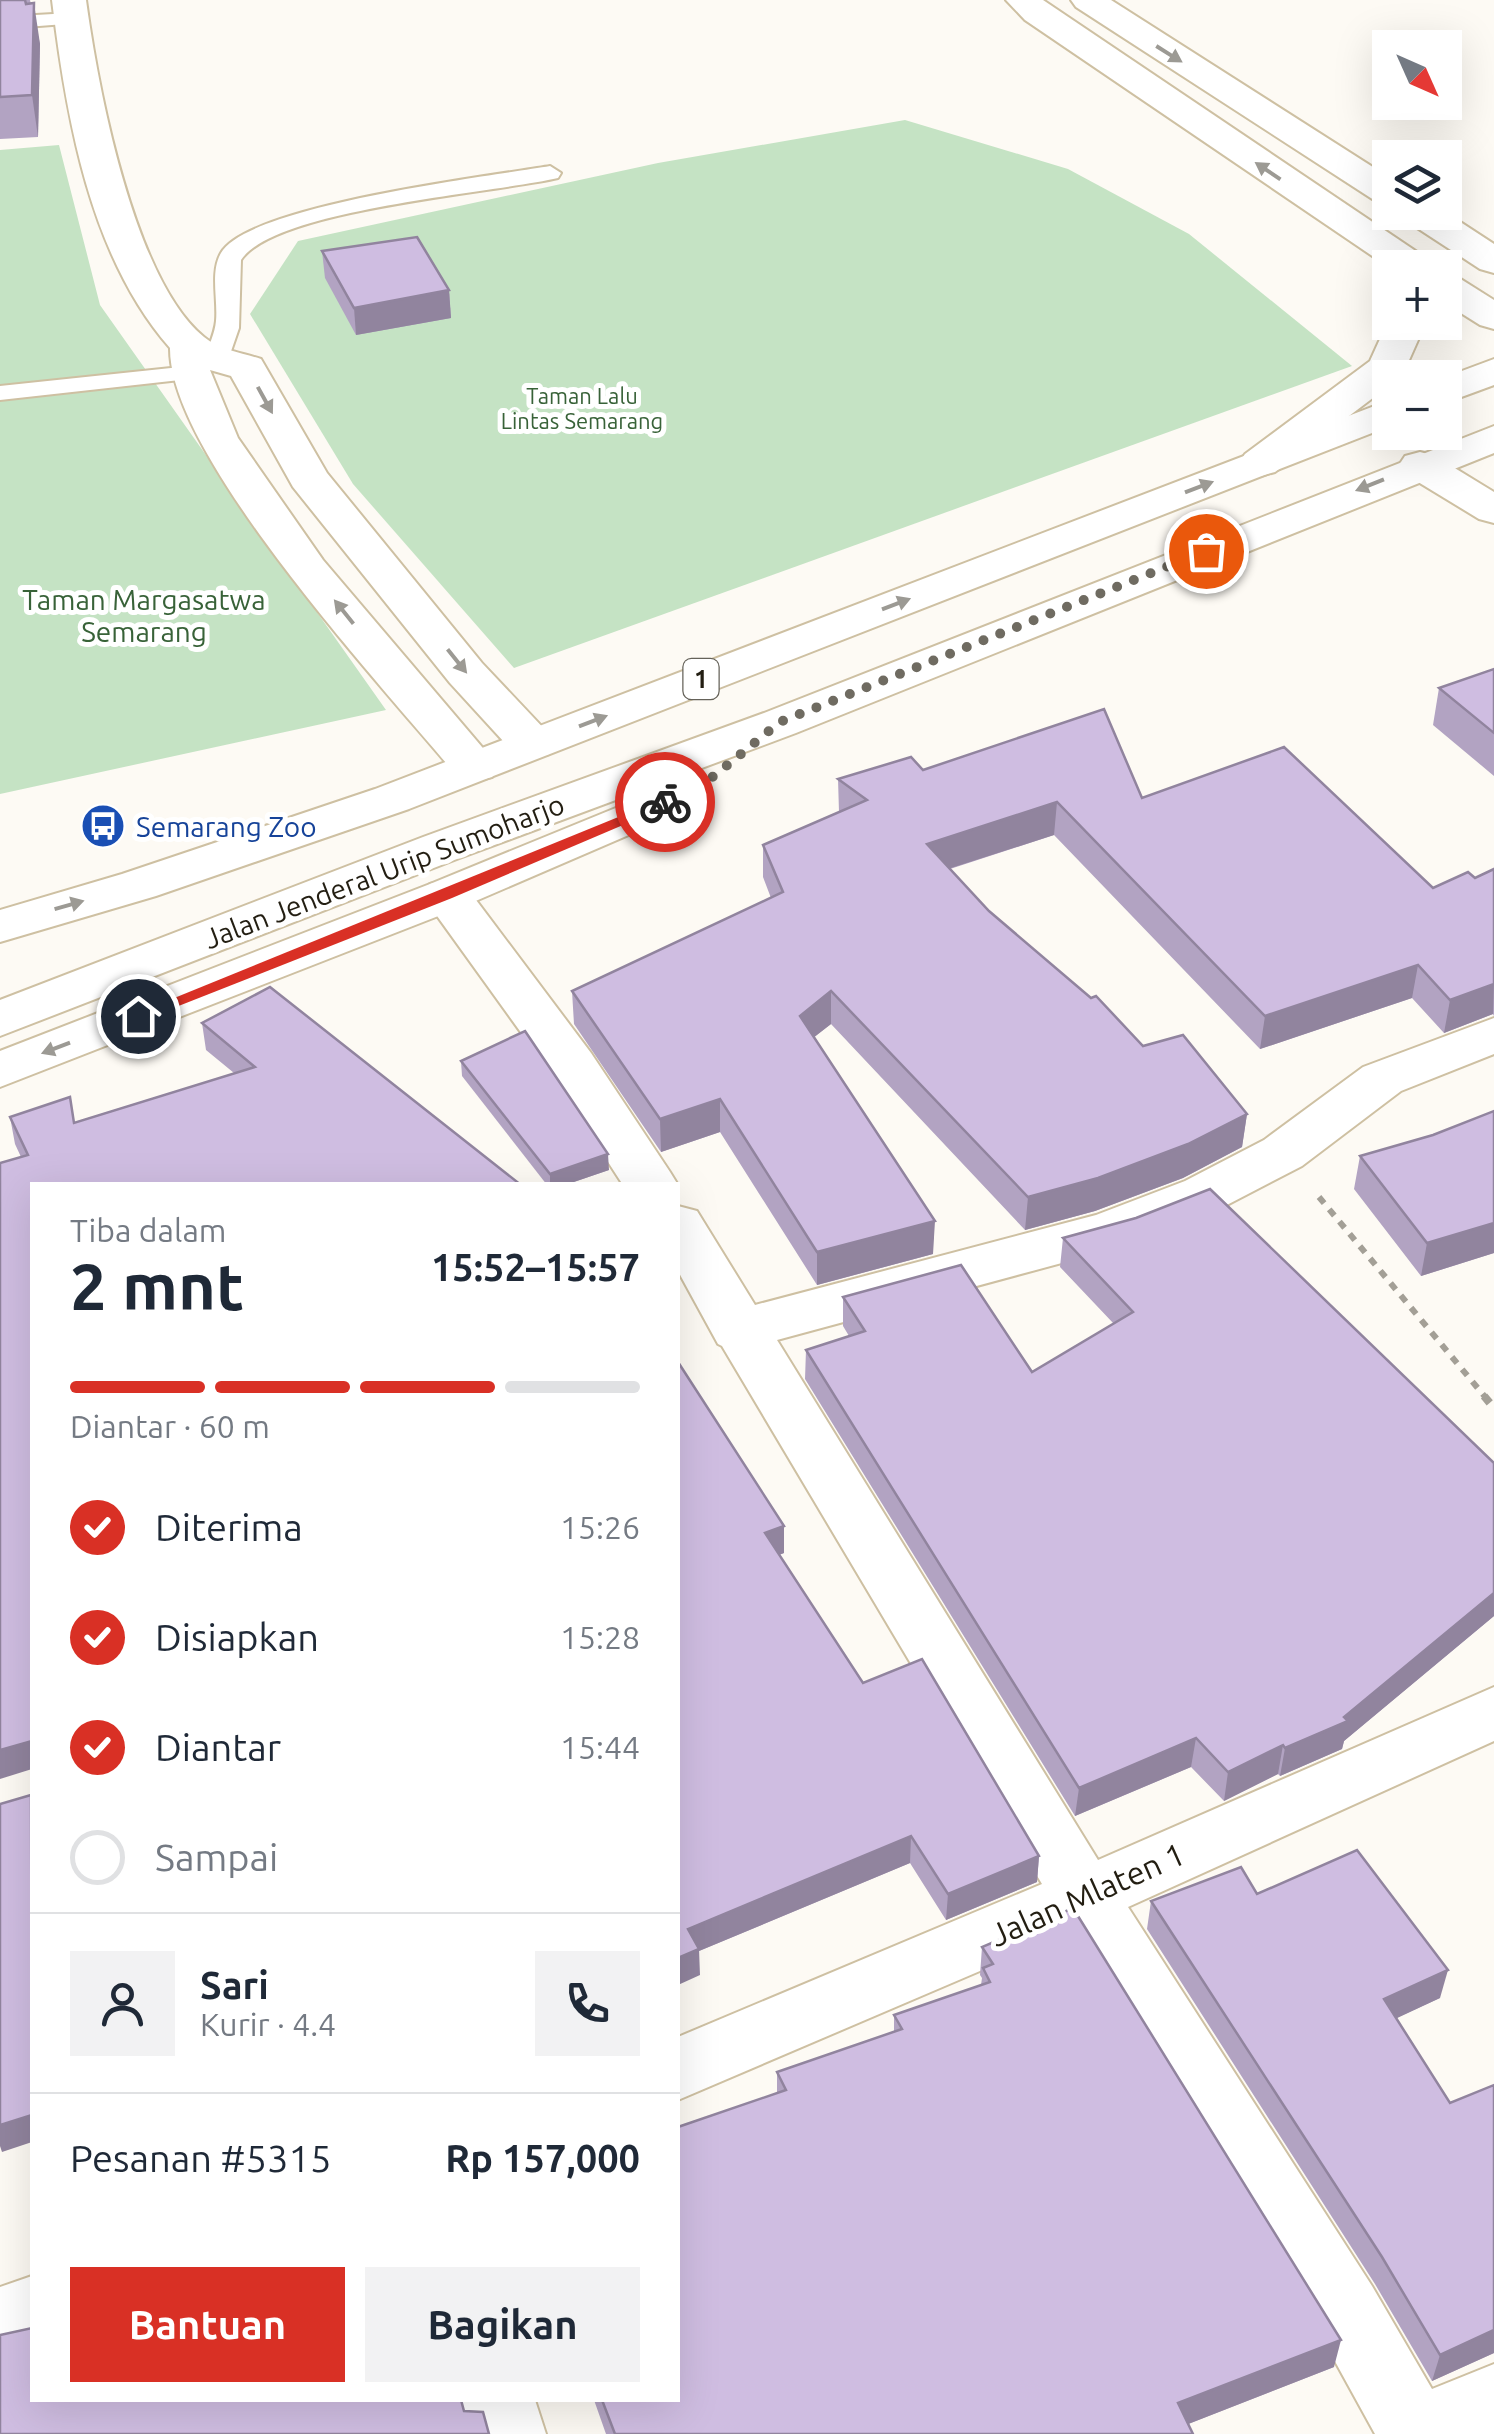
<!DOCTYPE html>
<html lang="id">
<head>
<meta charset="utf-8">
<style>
  body { margin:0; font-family:Ubuntu,sans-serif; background:#f2f2f3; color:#1f2937; height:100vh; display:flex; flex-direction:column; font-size:38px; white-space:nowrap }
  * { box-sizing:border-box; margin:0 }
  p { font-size:32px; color:#747a83 }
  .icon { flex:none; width:55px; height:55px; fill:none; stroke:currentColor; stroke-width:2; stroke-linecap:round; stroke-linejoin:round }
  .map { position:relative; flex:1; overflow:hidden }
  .side { position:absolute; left:30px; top:1182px; width:650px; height:1220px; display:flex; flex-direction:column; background:#fff; border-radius:0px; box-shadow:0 10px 40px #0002 }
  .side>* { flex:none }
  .needle { width:65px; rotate:135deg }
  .fabs { position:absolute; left:1372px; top:30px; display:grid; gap:20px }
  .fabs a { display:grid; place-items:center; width:90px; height:90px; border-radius:0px; background:#fff; box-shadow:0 10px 40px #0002; font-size:50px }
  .pin { position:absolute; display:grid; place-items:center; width:85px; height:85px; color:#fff; margin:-42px; border:5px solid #fff; border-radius:50%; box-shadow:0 2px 10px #0007 }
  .courier { position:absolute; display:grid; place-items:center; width:100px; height:100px; margin:-50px; border:8px solid #d93025; border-radius:50%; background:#fff; color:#222; box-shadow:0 2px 12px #0007 }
  .headline em { font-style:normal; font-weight:600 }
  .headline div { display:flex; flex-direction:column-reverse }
  .headline { display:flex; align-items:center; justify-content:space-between; height:170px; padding:0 40px }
  h1 { font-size:65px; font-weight:600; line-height:75px }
  .bar { display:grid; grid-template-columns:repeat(4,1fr); gap:15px 10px; align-content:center; height:120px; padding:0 40px }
  .bar i { height:12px; border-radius:8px; background:#e0e1e3 }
  .bar .on { background:#d93025 }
  .bar p { grid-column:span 4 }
  .line { display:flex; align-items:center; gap:25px; padding:0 40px; border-top:2px solid #e0e1e3 }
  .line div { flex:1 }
  .round { display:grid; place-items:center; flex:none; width:105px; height:105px; border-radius:0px; background:#f2f2f3 }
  ol { padding:0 40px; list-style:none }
  li { display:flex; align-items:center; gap:30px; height:110px }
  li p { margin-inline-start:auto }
  li .icon { padding:10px; border-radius:50%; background:#d93025; color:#fff; stroke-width:4 }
  li:last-child { color:#747a83 }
  li i { width:55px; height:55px; border:5px solid #e0e1e3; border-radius:50% }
  .primary-button { display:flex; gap:20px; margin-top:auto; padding:20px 40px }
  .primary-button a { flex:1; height:115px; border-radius:0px; background:#d93025; color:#fff; font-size:40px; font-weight:600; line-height:115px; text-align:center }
  .primary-button a+a { background:#f2f2f3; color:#1f2937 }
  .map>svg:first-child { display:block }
  .green { fill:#c5e3c4 }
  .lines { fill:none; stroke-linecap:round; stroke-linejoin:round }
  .service-casing { stroke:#cec0a2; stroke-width:4 }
  .minor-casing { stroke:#cec0a2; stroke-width:4 }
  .trunk-casing { stroke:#cec0a2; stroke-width:4 }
  .motorway-casing { stroke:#cec0a2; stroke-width:4 }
  .path-far1 { stroke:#a39f96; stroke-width:6; stroke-dasharray:8 8; stroke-linecap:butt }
  .path { stroke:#a39f96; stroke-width:8; stroke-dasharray:9 9; stroke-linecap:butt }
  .service { fill:#fff; fill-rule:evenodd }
  .minor { fill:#fff; fill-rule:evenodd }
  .trunk { fill:#fff; fill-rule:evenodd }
  .motorway { fill:#fff; fill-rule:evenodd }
  .wall { fill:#b2a3c2 }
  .shaded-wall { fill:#91849e }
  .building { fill:#cfbde1; stroke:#91849e; stroke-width:2.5 }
  .oneway { fill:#9c9a94 }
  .route { fill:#d93025 }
  .done { stroke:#6f6b61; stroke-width:10; stroke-dasharray:0 18 }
  .labels { text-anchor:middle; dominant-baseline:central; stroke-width:10; stroke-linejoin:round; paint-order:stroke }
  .far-park-label { font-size:22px; fill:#386238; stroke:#fff }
  .shield { fill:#fff; stroke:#656259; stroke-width:2.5 }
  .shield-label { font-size:25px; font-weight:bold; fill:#231e12 }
  .park-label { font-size:28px; fill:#386238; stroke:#fff }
  .transit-label { font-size:28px; fill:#164399; stroke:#fff; text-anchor:start }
  .street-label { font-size:28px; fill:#231e12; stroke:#fff }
  .near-street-label { font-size:32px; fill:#231e12; stroke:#fff }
</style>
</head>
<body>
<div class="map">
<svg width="1494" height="2434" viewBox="0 0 1494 2434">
  <rect width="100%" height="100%" fill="#fdfaf4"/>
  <!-- green -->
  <g class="green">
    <path d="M905 120 1068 169 1189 234 1352 366 514 668 353 484 250 314 298 241 658 163Z"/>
    <path d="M59 145 100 305 386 710 0 794V150Z"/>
  </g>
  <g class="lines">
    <defs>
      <g id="service">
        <path d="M71 13 78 15V23L0 29V17Z"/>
        <path d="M550 166 561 173 558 178C494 193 274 209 241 260L239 328 229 357 217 364 205 357C209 345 215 333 216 321 218 299 210 272 221 253 248 205 491 176 550 166Z"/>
        <path d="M190 366 202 373 198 378 0 400V386Z"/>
      </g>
      <g id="minor">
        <path d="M52 0H86C98 88 134 280 204 337 219 350 243 353 261 359L327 473 482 663 549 734 555 744 549 754 532 758 515 754 450 683 293 487 231 376 210 370 238 438 323 560 499 767 492 777 475 781 458 777C385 689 169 457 170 348 90 257 66 117 52 0Z"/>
        <path d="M1420 452 1435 456 1494 492V523L1479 519 1405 474 1399 465 1405 456Z"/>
        <path d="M447 880 464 884 591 1053 670 1172 678 1185V1186L623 1185 553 1077 422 895 430 884Z"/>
        <path d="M1494 1018V1054L1401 1091 1302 1166 1223 1207 1132 1244 777 1340 1098 1860 1494 1687V1741L1128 1907 1372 2286 1432 2389 1494 2364V2434H1375L1320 2334 1071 1932 678 2100V2037L1042 1884 722 1346 718 1344 678 1271V1206L697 1211 755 1305 1096 1215 1185 1181 1264 1140 1363 1067Z"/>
        <path d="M32 2276V2345L0 2357V2287Z"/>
        <path d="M459 2400H535L546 2434H470Z"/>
      </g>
      <g id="trunk">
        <path d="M1494 359V385L1445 403 1443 378Z"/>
        <path d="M1390 400V426L409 809 156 896 0 942V910L122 874 375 789Z"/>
        <path d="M1494 426V453L796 733 457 859 0 1036V1000L423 837 764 713Z"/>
        <path d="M672 785 689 789 696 799 689 809 464 906 0 1087V1051L430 884Z"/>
      </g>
      <g id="motorway">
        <path d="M1006 0H1043L1429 260 1434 268H1390L1025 20Z"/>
        <path d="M1071 0H1111L1390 178V205L1377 202 1076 7Z"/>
        <path d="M1400 212H1445L1494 244V273L1480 269 1405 220Z"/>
        <path d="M1445 274 1459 278 1494 300V329L1480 325 1445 303Z"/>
        <path d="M1390 317V322H1426L1402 376 1390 378V385L1275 472 1260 476 1245 472 1239 463 1245 454 1370 361Z"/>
      </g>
    </defs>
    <!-- service casing -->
    <use href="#service" class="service-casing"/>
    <!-- minor casing -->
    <use href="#minor" class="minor-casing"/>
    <!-- trunk casing -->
    <use href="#trunk" class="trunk-casing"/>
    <!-- motorway casing -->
    <use href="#motorway" class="motorway-casing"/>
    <!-- path-far1 -->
    <path class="path-far1" d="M1319 1197 1486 1398"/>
    <!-- path -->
    <path class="path" d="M1484 1396 1494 1408"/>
    <!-- service -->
    <use href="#service" class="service"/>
    <!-- minor -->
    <use href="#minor" class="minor"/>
    <!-- trunk -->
    <use href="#trunk" class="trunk"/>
    <!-- motorway -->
    <use href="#motorway" class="motorway"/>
  </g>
  <!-- wall -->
  <g class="wall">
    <path d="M0 0H30L40 44 38 137 0 139Z"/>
    <path d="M322 251 449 290 451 318 356 335 325 278Z"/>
    <path d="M1494 669V776L1433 725 1439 688Z"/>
    <path d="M923 770 1142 798 1433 888 1475 878 1494 869V1016L1493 1014 1444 1033 1412 998 1260 1049 1054 835 950 869 989 911 1143 1046 1247 1114 1242 1147 1183 1178 1095 1211 1025 1230 831 1024 814 1037 933 1254 817 1285 720 1132 661 1152 574 1024 572 991 771 898 763 877V845L839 812 838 779Z"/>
    <path d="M202 1023 521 1185 21 1157 15 1144 10 1117 75 1122 234 1073 206 1050Z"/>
    <path d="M461 1061 609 1170 565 1185H547L462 1076Z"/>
    <path d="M1494 1111V1253L1421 1276 1354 1189 1360 1156 1433 1135Z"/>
    <path d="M1063 1238 1494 1463V1616L1344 1741 1342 1749 1280 1776 1278 1774 1224 1801 1191 1767 1075 1816 805 1379 806 1350 849 1336 843 1326V1297L1032 1372 1114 1324 1060 1267Z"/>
    <path d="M678 1362 784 1553 779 1555 863 1683 1039 1856 1037 1882 946 1920 910 1863 699 1951 700 1975Z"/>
    <path d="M1257 1894 1440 1998 1396 2018 1494 2353 1432 2381 1375 2284 1147 1929 1151 1901Z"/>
    <path d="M982 1947 1334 2367 1188 2424 1193 2434H606L594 2400H678L777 2093V2072L894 2032V2015L981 1985 982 1978 980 1975Z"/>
  </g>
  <!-- shaded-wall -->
  <g class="shaded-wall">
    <path d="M34 3 40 44 38 137 32 95Z"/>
    <path d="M449 290 451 318 356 335 354 308Z"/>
    <path d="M1057 802 1054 835 926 876 927 844Z"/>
    <path d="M1418 965 1412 998 1260 1049 1265 1016Z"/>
    <path d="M1494 984 1493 1014 1444 1033 1450 1000Z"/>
    <path d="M831 991V1024L799 1049 800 1016Z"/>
    <path d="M720 1099V1132L661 1152 660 1119Z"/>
    <path d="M1247 1114 1242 1147 1183 1178 1095 1211 1025 1230 1028 1197Z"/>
    <path d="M608 1154 609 1170 565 1185H550V1174Z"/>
    <path d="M935 1221 933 1254 817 1285V1252Z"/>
    <path d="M1494 1223V1253L1421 1276 1427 1243Z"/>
    <path d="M784 1526V1553L765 1560V1533Z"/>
    <path d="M1494 1593V1616L1344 1741 1342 1749 1280 1776 1285 1748 1344 1717Z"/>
    <path d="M1196 1738 1191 1767 1075 1816 1079 1788Z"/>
    <path d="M32 1741V1769L0 1779V1750Z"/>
    <path d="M1283 1745 1278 1774 1224 1801 1228 1772Z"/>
    <path d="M911 1836 910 1863 699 1951 700 1975 678 1985V1958L688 1929Z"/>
    <path d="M1039 1856 1037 1882 946 1920 948 1894Z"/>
    <path d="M1448 1970 1440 1998 1378 2027 1384 1999Z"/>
    <path d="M32 2115V2142L2 2152 0 2146V2125Z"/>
    <path d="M1494 2330V2353L1432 2381 1440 2355Z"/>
    <path d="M1341 2340 1334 2367 1173 2430 1178 2403Z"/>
  </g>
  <!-- building -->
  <g class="building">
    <path d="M0 0H25L26 4 34 3 32 95 0 97Z"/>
    <path d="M417 237 449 290 354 308 322 251Z"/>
    <path d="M1494 669V733L1439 688Z"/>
    <path d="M1104 709 1142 798 1284 747 1433 888 1468 872 1475 878 1494 869V984L1450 1000 1418 965 1265 1016 1057 802 927 844 989 911 1091 998 1096 996 1143 1046 1183 1035 1247 1114 1188 1144 1098 1178 1028 1197 831 991 800 1016 935 1221 817 1252 720 1099 660 1119 572 991 783 892 763 845 867 800 838 779 911 757 923 770Z"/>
    <path d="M270 987 521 1185H32V1741L0 1750V1163L28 1155 10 1117 70 1097 74 1123 255 1067 202 1023Z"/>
    <path d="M525 1031 608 1154 550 1174 461 1061Z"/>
    <path d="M1494 1111V1223L1427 1243 1360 1156 1433 1135Z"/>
    <path d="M1210 1189 1494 1463V1593L1344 1717 1348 1721 1285 1748 1283 1745 1228 1772 1196 1738 1079 1788 806 1350 865 1331 843 1297 961 1265 1032 1372 1133 1312 1063 1238 1136 1218Z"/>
    <path d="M678 1362 784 1526 765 1533 863 1683 922 1659 1039 1856 948 1894 911 1836 688 1929 699 1949 678 1958Z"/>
    <path d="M31 1795 32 2115 0 2125V1804Z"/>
    <path d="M1357 1850 1448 1970 1384 1999 1450 2103 1494 2085V2330L1440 2355 1382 2257 1151 1901 1241 1867 1257 1894Z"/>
    <path d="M1073 1908 1341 2340 1178 2403 1193 2434H615L602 2400H678V2127L786 2090 777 2072 902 2029 894 2015 990 1982 983 1968 993 1964 982 1947Z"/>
    <path d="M32 2328V2400H461L464 2411 483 2412 489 2434H0V2335Z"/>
  </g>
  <!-- one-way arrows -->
  <defs><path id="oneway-solid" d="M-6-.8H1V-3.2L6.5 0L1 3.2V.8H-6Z" transform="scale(2.5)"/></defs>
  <g class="oneway">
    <use href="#oneway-solid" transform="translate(1169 54) rotate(32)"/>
    <use href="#oneway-solid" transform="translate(1268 171) rotate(-146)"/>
    <use href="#oneway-solid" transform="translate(265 400) rotate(61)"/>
    <use href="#oneway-solid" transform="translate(1370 485) rotate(158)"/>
    <use href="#oneway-solid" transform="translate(1199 487) rotate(-21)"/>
    <use href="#oneway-solid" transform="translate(896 604) rotate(-21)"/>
    <use href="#oneway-solid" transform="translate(344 612) rotate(-129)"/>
    <use href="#oneway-solid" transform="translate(457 661) rotate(51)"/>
    <use href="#oneway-solid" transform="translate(593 721) rotate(-21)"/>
    <use href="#oneway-solid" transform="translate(69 905) rotate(-16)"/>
    <use href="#oneway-solid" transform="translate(56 1048) rotate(159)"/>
  </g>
  <!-- route -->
  <path class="route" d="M665 798 670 799V805L452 898 143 1020 130 1016Z"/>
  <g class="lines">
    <!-- done -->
    <path class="done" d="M665 802 714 776 780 722 1206 551"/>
  </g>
  <!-- icons -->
  <defs>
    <symbol id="bus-disc" viewBox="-11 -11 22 22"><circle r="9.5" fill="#1a4fb4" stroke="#fff"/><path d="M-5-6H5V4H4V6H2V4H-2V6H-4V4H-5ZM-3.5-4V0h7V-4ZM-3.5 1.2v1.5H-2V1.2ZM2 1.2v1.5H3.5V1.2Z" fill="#fff"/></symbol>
  </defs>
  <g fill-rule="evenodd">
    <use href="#bus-disc" x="78" y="801" width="50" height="50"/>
  </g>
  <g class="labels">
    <!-- far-park labels -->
    <g class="far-park-label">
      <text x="582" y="395">Taman Lalu<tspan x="582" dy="25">Lintas Semarang</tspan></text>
    </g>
    <!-- shield labels -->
    <rect class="shield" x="683.5" y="659" width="35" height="40" rx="8"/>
    <g class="shield-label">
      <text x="701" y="679">1</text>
    </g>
    <!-- park labels -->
    <g class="park-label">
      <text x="144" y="599">Taman Margasatwa<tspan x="144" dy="32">Semarang</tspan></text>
    </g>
    <!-- transit labels -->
    <g class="transit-label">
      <text x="136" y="826">Semarang Zoo</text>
    </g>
    <!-- street labels -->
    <g class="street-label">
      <text transform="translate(384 871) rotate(-21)">Jalan Jenderal Urip Sumoharjo</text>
    </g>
    <!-- near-street labels -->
    <g class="near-street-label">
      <text transform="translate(1087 1894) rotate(-24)">Jalan Mlaten 1</text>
    </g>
  </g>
</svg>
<div class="fabs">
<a><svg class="needle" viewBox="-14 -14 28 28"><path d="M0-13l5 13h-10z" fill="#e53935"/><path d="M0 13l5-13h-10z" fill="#747a83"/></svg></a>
<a><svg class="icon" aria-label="layers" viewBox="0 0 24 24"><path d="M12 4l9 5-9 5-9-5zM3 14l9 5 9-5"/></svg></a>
<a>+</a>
<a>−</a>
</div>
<div class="pin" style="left:1206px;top:551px;background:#ea580c"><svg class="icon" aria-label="bag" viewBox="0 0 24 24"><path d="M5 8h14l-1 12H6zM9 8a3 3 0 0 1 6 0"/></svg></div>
<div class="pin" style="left:138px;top:1016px;background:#1f2937"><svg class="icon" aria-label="home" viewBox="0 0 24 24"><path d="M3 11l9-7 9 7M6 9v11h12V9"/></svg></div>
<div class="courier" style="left:665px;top:802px"><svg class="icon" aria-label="bike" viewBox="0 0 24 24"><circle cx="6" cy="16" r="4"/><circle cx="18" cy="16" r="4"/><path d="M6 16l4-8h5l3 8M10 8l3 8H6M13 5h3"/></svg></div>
<section class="side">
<div class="headline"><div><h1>2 mnt</h1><p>Tiba dalam</p></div><em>15:52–15:57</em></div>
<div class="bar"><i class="on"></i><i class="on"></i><i class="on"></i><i></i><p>Diantar · 60 m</p></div>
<ol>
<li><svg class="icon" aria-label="check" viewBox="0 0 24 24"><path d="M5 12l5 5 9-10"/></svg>Diterima<p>15:26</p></li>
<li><svg class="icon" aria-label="check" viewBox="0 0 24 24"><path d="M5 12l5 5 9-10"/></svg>Disiapkan<p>15:28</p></li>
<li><svg class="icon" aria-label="check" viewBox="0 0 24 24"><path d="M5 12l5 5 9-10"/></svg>Diantar<p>15:44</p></li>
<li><i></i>Sampai</li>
</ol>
<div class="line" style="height:180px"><a class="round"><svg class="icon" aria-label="person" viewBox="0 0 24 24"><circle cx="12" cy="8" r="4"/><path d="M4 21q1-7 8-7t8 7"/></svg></a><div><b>Sari</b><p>Kurir · 4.4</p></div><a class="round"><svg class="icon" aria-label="phone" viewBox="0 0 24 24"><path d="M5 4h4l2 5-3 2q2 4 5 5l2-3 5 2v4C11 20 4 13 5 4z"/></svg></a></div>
<div class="line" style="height:130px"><div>Pesanan #5315</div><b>Rp 157,000</b></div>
<div class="primary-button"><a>Bantuan</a><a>Bagikan</a></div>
</section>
</div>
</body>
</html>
